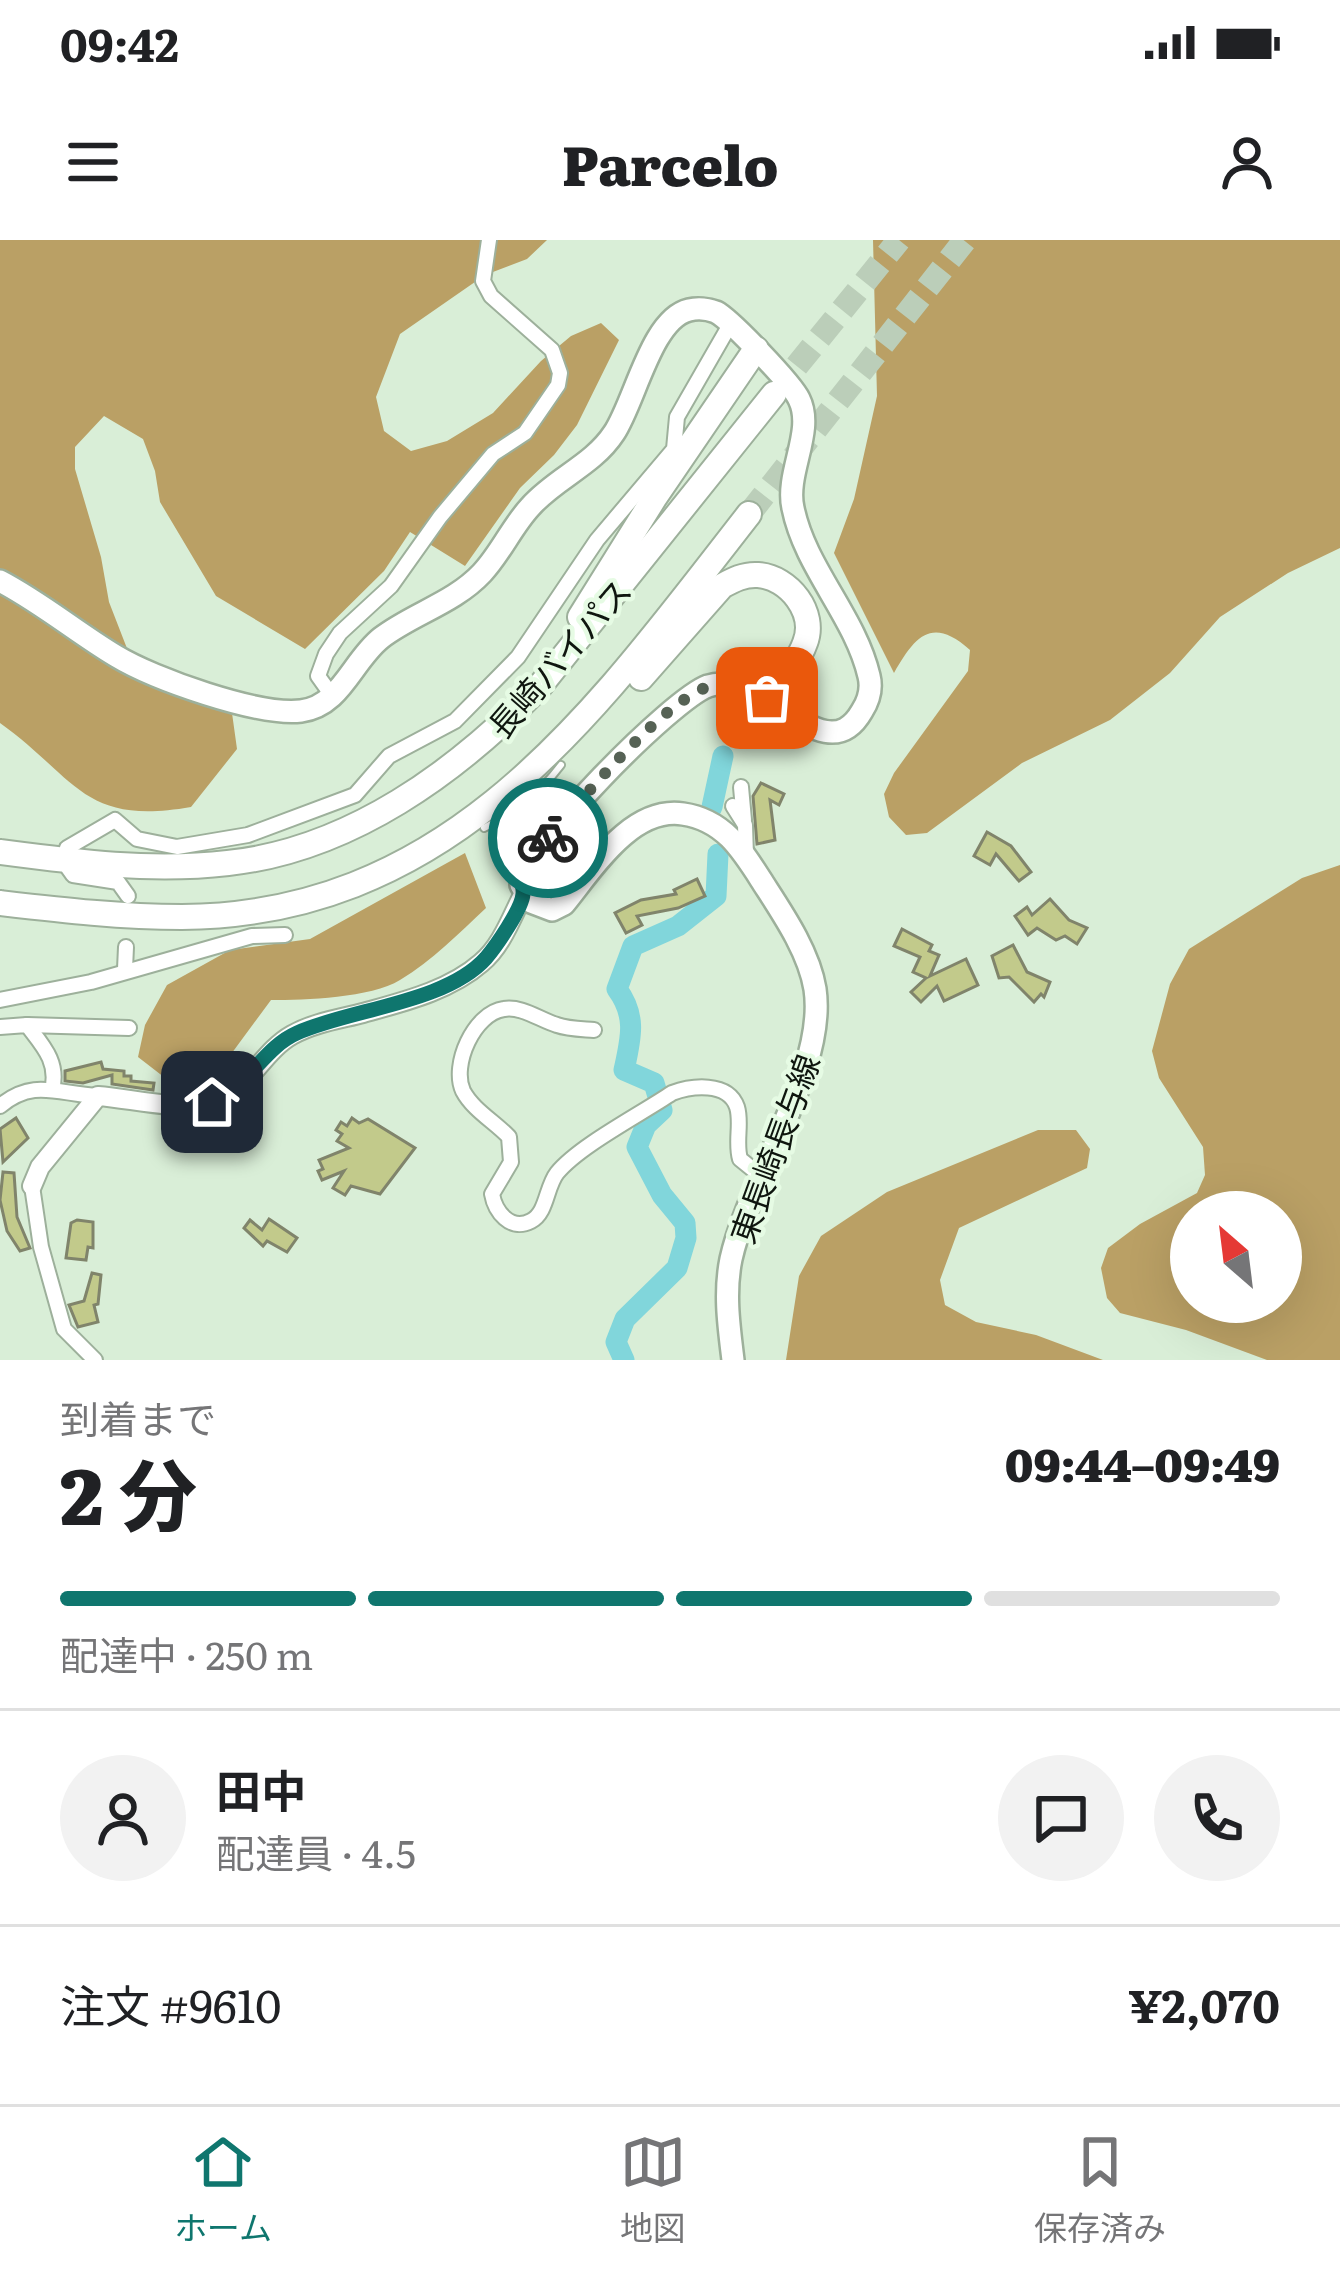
<!DOCTYPE html>
<html lang="ja">
<head>
<meta charset="utf-8">
<style>
  body { margin:0; font-family:Literata,"Noto Sans JP",serif; background:#f2f2f2; color:#202124; height:100vh; display:flex; flex-direction:column; font-size:45px; white-space:nowrap }
  * { box-sizing:border-box; margin:0 }
  p { font-size:39px; color:#757577 }
  .icon { flex:none; width:66px; height:66px; fill:none; stroke:currentColor; stroke-width:2; stroke-linecap:round; stroke-linejoin:round }
  .map { position:relative; height:1120px; overflow:hidden }
  .sheet { display:flex; flex-direction:column; background:#fff; flex:1 }
  .sheet>* { flex:none }
  .needle { width:78px; rotate:332deg }
  .tools { position:absolute; left:1170px; top:951px; display:grid; gap:24px }
  .tools a { display:grid; place-items:center; width:132px; height:132px; border-radius:50%; background:#fff; box-shadow:0 12px 48px #0002; font-size:60px }
  .pin { position:absolute; display:grid; place-items:center; width:102px; height:102px; color:#fff; margin:-51px; border-radius:24px; box-shadow:0 6px 18px #0006 }
  .courier { position:absolute; display:grid; place-items:center; width:120px; height:120px; margin:-60px; border:9px solid #0f766e; border-radius:50%; background:#fff; color:#222; box-shadow:0 3px 15px #0007 }
  .headline em { font-style:normal; font-weight:800 }
  .headline div { display:flex; flex-direction:column-reverse }
  .headline { display:flex; align-items:center; justify-content:space-between; height:204px; padding:0 60px }
  h1 { font-size:78px; font-weight:800; line-height:90px }
  .bar { display:grid; grid-template-columns:repeat(4,1fr); gap:18px 12px; align-content:center; height:144px; padding:0 60px }
  .bar i { height:15px; border-radius:9px; background:#e0e0e0 }
  .bar .current { background:#0f766e }
  .bar p { grid-column:span 4 }
  .line { display:flex; align-items:center; gap:30px; padding:0 60px; border-top:3px solid #e0e0e0 }
  .line div { flex:1 }
  .round { display:grid; place-items:center; flex:none; width:126px; height:126px; border-radius:63px; background:#f2f2f2 }
  .status { display:flex; justify-content:space-between; align-items:center; height:84px; padding:0 60px; background:#fff; direction:ltr }
  .status svg { height:33px; fill:currentColor }
  header { display:flex; justify-content:space-between; align-items:center; height:156px; padding:0 60px; background:#fff; font-size:54px; font-weight:800 }
  .tab-bar { display:flex; justify-content:space-around; align-items:center; height:168px; border-top:3px solid #e0e0e0; background:#fff; font-size:33px; color:#757577 }
  .tab-bar a { display:grid; justify-items:center; gap:6px }
  .tab-bar .current { color:#0f766e }
  .map>svg:first-child { display:block }
  .forest { fill:#baa065; fill-rule:evenodd }
  .lines { fill:none; stroke-linecap:round; stroke-linejoin:round }
  .river { stroke:#81d6db; stroke-width:21 }
  .building { fill:#c2ca8b; stroke:#80846b; stroke-width:3 }
  .highway-tunnel { stroke:#bbceb9; stroke-width:24; stroke-dasharray:24 12; stroke-linecap:butt }
  .lane-casing { stroke:#9db09b; stroke-width:10 }
  .street-casing { stroke:#9db09b; stroke-width:18 }
  .secondary-casing { stroke:#9db09b; stroke-width:22 }
  .primary-casing { stroke:#9db09b; stroke-width:26 }
  .highway-casing { stroke:#9db09b; stroke-width:28 }
  .lane { stroke:#fff; stroke-width:6 }
  .street { stroke:#fff; stroke-width:14 }
  .secondary { stroke:#fff; stroke-width:18 }
  .primary { stroke:#fff; stroke-width:21 }
  .highway { stroke:#fff; stroke-width:24 }
  .done { stroke:#566255; stroke-width:12; stroke-dasharray:0 21.6 }
  .route { stroke:#0f766e; stroke-width:15 }
  .labels { text-anchor:middle; dominant-baseline:central; stroke-width:9; stroke-linejoin:round; paint-order:stroke }
  .street-label { font-size:33px; fill:#0f160f; stroke:#e6fbe4 }
</style>
</head>
<body>
<div class="status"><b>09:42</b><svg viewBox="0 0 49 12"><path d="M0 12V9h3v3zM5 12V6h3v6zM10 12V3h3v9zM15 12V0h3v12zM26 1h20v11H26zM47 4h2v5h-2z"/></svg></div>
<header><svg class="icon" aria-label="menu" viewBox="0 0 24 24"><path d="M4 6h16M4 12h16M4 18h16"/></svg>Parcelo<svg class="icon" aria-label="person" viewBox="0 0 24 24"><circle cx="12" cy="8" r="4"/><path d="M4 21q1-7 8-7t8 7"/></svg></header>
<div class="map">
<svg width="1340" height="1120" viewBox="0 0 1340 1120">
  <rect width="100%" height="100%" fill="#d9eed7"/>
  <!-- forest -->
  <g class="forest">
    <path d="M0 0H547L527 19 485 35 400 94 376 157 384 191 411 211 447 201 493 173 541 121 571 96 601 83 619 100 577 185 554 215 520 248 465 326 410 292 384 331 305 409 216 356 160 262 155 231 143 199 104 176 75 207V229L101 317 109 362 128 411 232 473 237 509 191 567C82 586 77 538 0 483Z"/>
    <path d="M873 0H1340V308L1288 333 1220 377 1170 433 1110 480 1022 523 927 593 906 595 889 577 884 554 894 533 968 431 970 410C932 376 915 396 894 433L834 313 854 259 877 156Z"/>
    <path d="M465 613 486 668C459 693 432 721 400 740 371 758 305 760 271 760L212 840 182 851 138 817 145 785 167 745 230 710 310 699Z"/>
    <path d="M1340 625V1120H1267L1186 1090 1120 1073 1107 1058 1101 1028 1108 1008 1140 984 1197 953 1205 935 1203 907 1159 838 1152 811 1170 744 1189 709 1302 638ZM1191 972H1281V1062H1191Z"/>
    <path d="M1038 890H1076L1090 909 1087 928 959 988 940 1040 945 1065 976 1082 1036 1095 1103 1120H786L799 1036 821 996 887 952Z"/>
  </g>
  <g class="lines">
    <!-- river -->
    <g class="river">
      <path d="M712 567 723 516"/>
      <path d="M624 1120 616 1102 625 1079 677 1028 686 998 685 983 662 955 637 907 646 885 662 870 654 843 624 830C631 798 637 776 617 749L633 706 678 686 716 656 718 614"/>
    </g>
  </g>
  <!-- building -->
  <g class="building">
    <path d="M761 543 784 554 779 565 770 560 775 600 757 604 753 556Z"/>
    <path d="M987 592 1011 606 1031 632 1019 641 996 614 990 625 974 616Z"/>
    <path d="M697 639 705 656 678 668 637 676 642 685 626 693 615 673 641 660 676 654 674 650Z"/>
    <path d="M1050 659 1069 680 1087 688 1077 704 1065 696 1056 700 1037 688 1028 695 1015 676 1027 667 1032 675Z"/>
    <path d="M902 689 932 705 929 711 939 715 930 736 966 719 978 745 944 761 937 746 921 762 911 752 926 738 913 732 920 717 894 706Z"/>
    <path d="M1013 705 1027 732 1050 742 1044 757 1041 754 1034 762 1009 737 999 738 992 716Z"/>
    <path d="M101 822 103 829 124 831V836H131V841L154 843 153 850 112 844V835L83 843 65 841V831Z"/>
    <path d="M16 878 28 898 3 922 0 889Z"/>
    <path d="M352 878 359 883 368 879 415 908 380 954 351 946 345 955 333 948 344 931 322 940 318 931 323 929 319 920 349 908 337 901 342 894 336 890 341 882 347 886Z"/>
    <path d="M3 932 14 933 17 977 30 1008 20 1011 7 991 0 960Z"/>
    <path d="M269 979 297 998 287 1012 267 1001 263 1006 244 988 250 980 262 990Z"/>
    <path d="M77 980 93 982V1008L88 1007 86 1020 66 1018 71 983Z"/>
    <path d="M92 1033 101 1035 98 1064 94 1065 98 1082 78 1087 69 1065 84 1061Z"/>
  </g>
  <g class="lines">
    <!-- highway-tunnel -->
    <g class="highway-tunnel">
      <path d="M774 154 899 0"/>
      <path d="M749 274 965 0"/>
    </g>
    <defs>
      <path id="lane" d="M484 588C518 571 538 555 561 525"/>
      <g id="street">
        <path d="M333 457 318 436 326 414 340 393 391 346 440 277 493 214 525 193 558 145 560 133 552 110 491 56 483 41 489 0"/>
        <path d="M741 547 744 580"/>
        <path d="M733 566 745 585 746 616"/>
        <path d="M67 608 115 580 137 599 177 607 248 595 355 555 389 516 455 481 518 417 597 300 674 209 677 177 731 83"/>
        <path d="M68 628 73 635 118 642 128 656"/>
        <path d="M125 729 126 707"/>
        <path d="M0 760 91 742 252 696 285 695"/>
        <path d="M27 785 129 788"/>
        <path d="M0 787 27 785C43 806 59 822 52 850"/>
        <path d="M594 790C582 789 568 789 557 785 540 780 522 766 504 769 474 773 451 825 463 851 473 870 495 882 509 897L511 922 492 954C495 971 510 992 531 981 547 973 546 947 557 933 579 906 641 874 672 853 691 846 728 841 737 867 742 883 735 902 740 919L761 936"/>
        <path d="M0 866C34 838 57 854 98 856"/>
        <path d="M32 946 41 1007 64 1089 95 1120"/>
      </g>
      <path id="secondary" d="M32 946 40 927 98 856C134 859 172 870 208 863 247 855 260 813 292 795 313 783 340 779 363 773 402 762 449 751 481 723 502 706 512 676 524 653"/>
      <path id="primary" d="M0 341C42 363 76 392 116 416 154 439 258 476 301 471 341 466 352 421 381 398 412 374 454 363 482 333 501 313 512 286 531 266 556 238 593 225 614 193 635 162 651 79 689 70 697 68 708 69 716 72 730 79 792 144 799 159 815 191 785 233 793 268 805 328 855 376 869 436 872 448 869 460 862 471 825 536 763 428 708 446 672 459 524 609 521 645L531 662 552 670 564 664C592 630 631 566 683 574 724 580 742 610 763 643 783 674 809 712 815 749 827 829 749 938 731 1019 724 1053 729 1087 733 1120"/>
      <g id="highway">
        <path d="M580 377 655 257 756 109"/>
        <path d="M641 438 722 346C733 340 744 334 758 335 789 337 817 373 805 403 798 423 780 441 767 458"/>
        <path d="M0 612C76 622 151 632 228 623 350 610 457 532 540 446L774 154"/>
        <path d="M0 663C61 670 121 677 182 677 456 675 598 467 749 274"/>
      </g>
    </defs>
    <!-- lane casing -->
    <use href="#lane" class="lane-casing"/>
    <!-- street casing -->
    <use href="#street" class="street-casing"/>
    <!-- secondary casing -->
    <use href="#secondary" class="secondary-casing"/>
    <!-- primary casing -->
    <use href="#primary" class="primary-casing"/>
    <!-- highway casing -->
    <use href="#highway" class="highway-casing"/>
    <!-- lane -->
    <use href="#lane" class="lane"/>
    <!-- street -->
    <use href="#street" class="street"/>
    <!-- secondary -->
    <use href="#secondary" class="secondary"/>
    <!-- primary -->
    <use href="#primary" class="primary"/>
    <!-- highway -->
    <use href="#highway" class="highway"/>
  </g>
  <g class="lines">
    <!-- done -->
    <path class="done" d="M548 598C581 560 668 455 714 445 735 441 750 448 767 458"/>
    <!-- route -->
    <path class="route" d="M212 862C250 845 263 808 297 793 350 769 446 763 486 718 496 706 522 669 523 654 524 647 520 642 522 636 526 621 539 609 548 598"/>
  </g>
  <g class="labels">
    <!-- street labels -->
    <g class="street-label">
      <text transform="translate(558 417) rotate(-49)">長崎バイパス</text>
      <text transform="translate(773 908) rotate(-70)">東長崎長与線</text>
    </g>
  </g>
</svg>
<div class="tools">
<a><svg class="needle" viewBox="-14 -14 28 28"><path d="M0-13l5 13h-10z" fill="#e53935"/><path d="M0 13l5-13h-10z" fill="#757577"/></svg></a>
</div>
<div class="pin" style="left:767px;top:458px;background:#ea580c"><svg class="icon" aria-label="bag" viewBox="0 0 24 24"><path d="M5 8h14l-1 12H6zM9 8a3 3 0 0 1 6 0"/></svg></div>
<div class="pin" style="left:212px;top:862px;background:#1f2937"><svg class="icon" aria-label="home" viewBox="0 0 24 24"><path d="M3 11l9-7 9 7M6 9v11h12V9"/></svg></div>
<div class="courier" style="left:548px;top:598px"><svg class="icon" aria-label="bike" viewBox="0 0 24 24"><circle cx="6" cy="16" r="4"/><circle cx="18" cy="16" r="4"/><path d="M6 16l4-8h5l3 8M10 8l3 8H6M13 5h3"/></svg></div>
</div>
<section class="sheet">
<div class="headline"><div><h1>2 分</h1><p>到着まで</p></div><em>09:44–09:49</em></div>
<div class="bar"><i class="current"></i><i class="current"></i><i class="current"></i><i></i><p>配達中 · 250 m</p></div>
<div class="line" style="height:216px"><a class="round"><svg class="icon" aria-label="person" viewBox="0 0 24 24"><circle cx="12" cy="8" r="4"/><path d="M4 21q1-7 8-7t8 7"/></svg></a><div><b>田中</b><p>配達員 · 4.5</p></div><a class="round"><svg class="icon" aria-label="chat" viewBox="0 0 24 24"><path d="M4 5h16v11H9l-5 4z"/></svg></a><a class="round"><svg class="icon" aria-label="phone" viewBox="0 0 24 24"><path d="M5 4h4l2 5-3 2q2 4 5 5l2-3 5 2v4C11 20 4 13 5 4z"/></svg></a></div>
<div class="line" style="height:156px"><div>注文 #9610</div><b>¥2,070</b></div>
</section>
<nav class="tab-bar">
<a class="current"><svg class="icon" aria-label="home" viewBox="0 0 24 24"><path d="M3 11l9-7 9 7M6 9v11h12V9"/></svg>ホーム</a>
<a><svg class="icon" aria-label="map" viewBox="0 0 24 24"><path d="M3 6l6-2 6 2 6-2v14l-6 2-6-2-6 2zM9 4v14M15 6v14"/></svg>地図</a>
<a><svg class="icon" aria-label="saved" viewBox="0 0 24 24"><path d="M7 4h10v16l-5-4-5 4z"/></svg>保存済み</a>
</nav>
</body>
</html>
